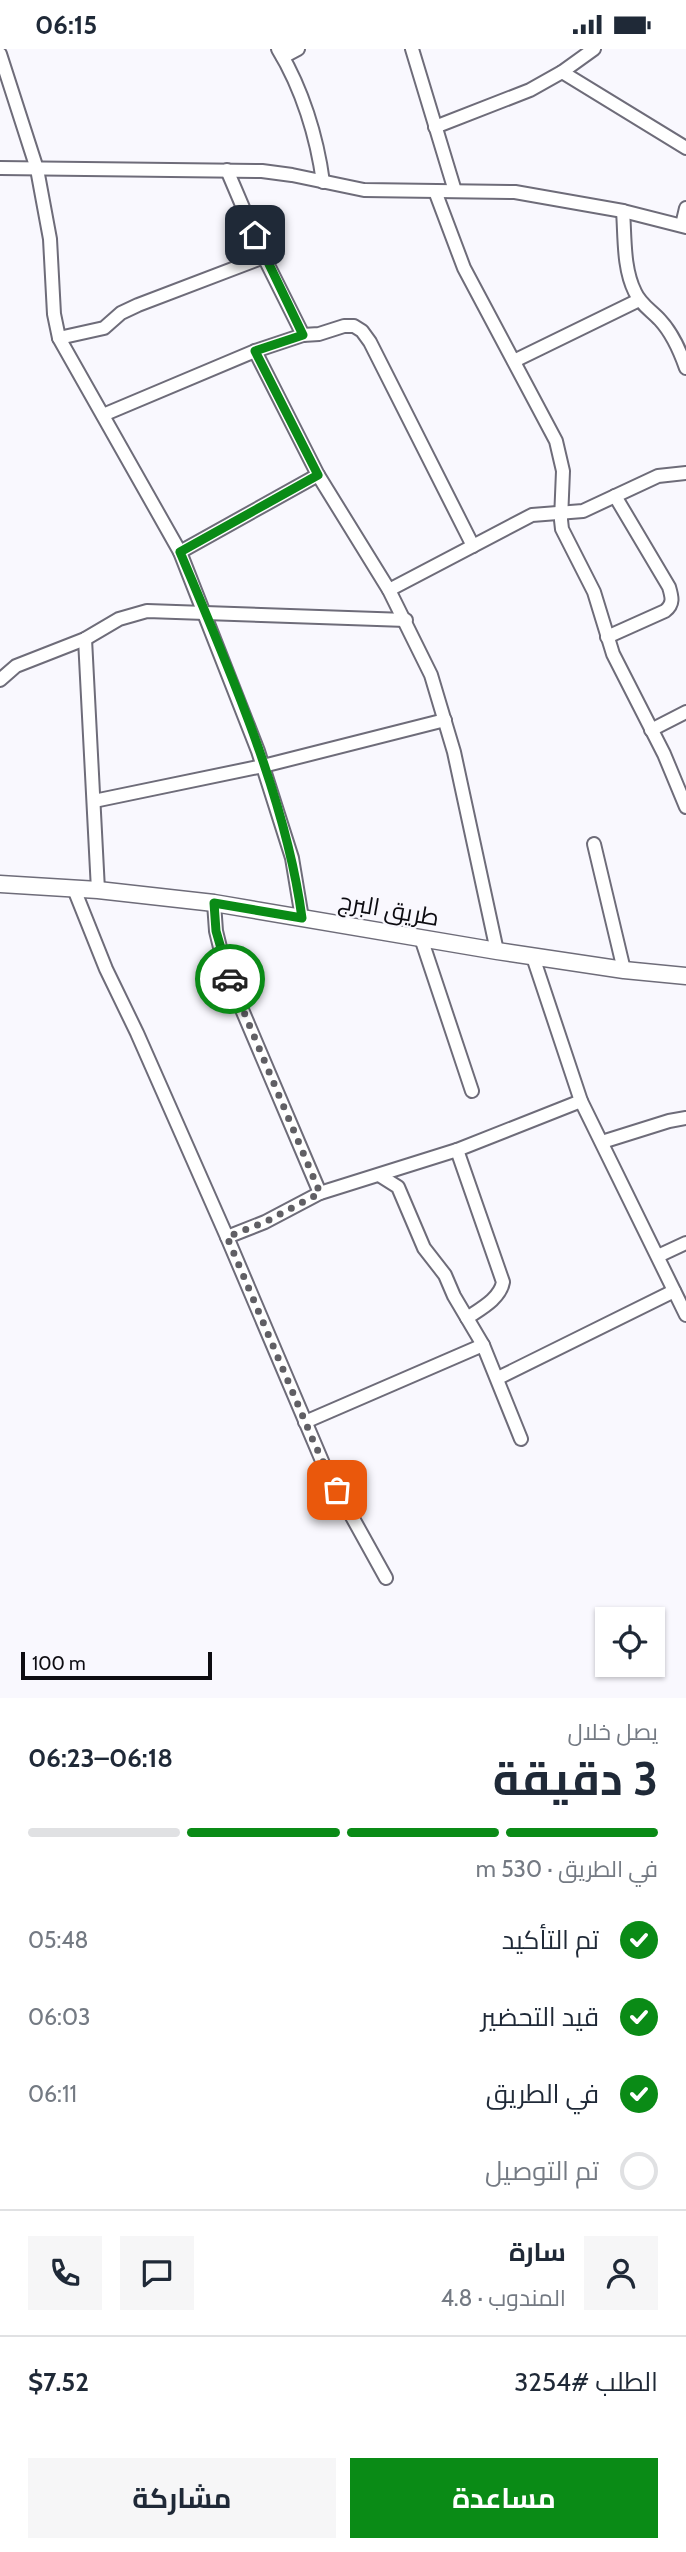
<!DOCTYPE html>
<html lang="ar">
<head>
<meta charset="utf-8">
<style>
  body { margin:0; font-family:Cabin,Cairo,sans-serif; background:#f6f6f7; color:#1f2937; direction:rtl; height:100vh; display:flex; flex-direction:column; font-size:26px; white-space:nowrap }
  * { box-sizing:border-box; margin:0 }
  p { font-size:23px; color:#747a83 }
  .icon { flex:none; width:38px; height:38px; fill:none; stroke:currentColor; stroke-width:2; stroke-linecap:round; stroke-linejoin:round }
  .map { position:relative; height:1649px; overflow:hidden; direction:ltr }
  .panel { display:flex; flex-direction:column; background:#fff; flex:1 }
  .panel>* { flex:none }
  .fabs { position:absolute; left:595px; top:1558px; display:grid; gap:14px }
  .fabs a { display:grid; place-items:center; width:70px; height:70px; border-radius:0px; background:#fff; box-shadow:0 2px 5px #0004; font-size:35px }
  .scale { position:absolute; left:21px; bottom:18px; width:191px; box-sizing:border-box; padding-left:7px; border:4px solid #0d0c11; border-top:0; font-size:19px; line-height:24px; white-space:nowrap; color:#0d0c11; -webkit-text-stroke:5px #f9f8fe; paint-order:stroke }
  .pin { position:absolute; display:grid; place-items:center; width:60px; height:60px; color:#fff; margin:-30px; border-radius:14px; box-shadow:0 4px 10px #0006 }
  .courier { position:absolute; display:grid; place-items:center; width:70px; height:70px; margin:-35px; border:5px solid #0a8b16; border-radius:50%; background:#fff; color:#222; box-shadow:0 2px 9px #0007 }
  .summary em { font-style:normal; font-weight:700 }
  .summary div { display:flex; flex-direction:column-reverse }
  .summary { display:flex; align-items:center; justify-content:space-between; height:119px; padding:0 28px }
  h1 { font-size:46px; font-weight:700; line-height:52px }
  .bar { display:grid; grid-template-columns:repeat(4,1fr); gap:10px 7px; align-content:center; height:84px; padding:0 28px }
  .bar i { height:9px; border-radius:5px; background:#e0e1e3 }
  .bar .current { background:#0a8b16 }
  .bar p { grid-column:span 4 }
  .line { display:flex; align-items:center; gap:18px; padding:0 28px; border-top:2px solid #e0e1e3 }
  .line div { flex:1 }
  .round { display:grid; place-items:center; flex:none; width:74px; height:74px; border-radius:0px; background:#f6f6f7 }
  ol { padding:0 28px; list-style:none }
  li { display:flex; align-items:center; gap:21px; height:77px }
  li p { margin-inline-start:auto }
  li .icon { padding:7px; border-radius:50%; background:#0a8b16; color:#fff; stroke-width:4 }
  li:last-child { color:#747a83 }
  li i { width:38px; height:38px; border:4px solid #e0e1e3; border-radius:50% }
  .action { display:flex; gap:14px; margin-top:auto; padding:14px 28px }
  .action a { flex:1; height:80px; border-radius:0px; background:#0a8b16; color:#fff; font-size:28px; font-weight:700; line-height:80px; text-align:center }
  .action a+a { background:#f6f6f7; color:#1f2937 }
  .status { display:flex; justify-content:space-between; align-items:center; height:49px; padding:0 35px; background:#fff; direction:ltr }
  .status svg { height:19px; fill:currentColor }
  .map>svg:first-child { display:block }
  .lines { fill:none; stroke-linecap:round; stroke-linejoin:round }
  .minor-casing { stroke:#6e6c79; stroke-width:16 }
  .tertiary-casing { stroke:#6e6c79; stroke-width:19 }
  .minor { stroke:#fff; stroke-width:12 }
  .tertiary { stroke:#fff; stroke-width:16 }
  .done { stroke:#605f64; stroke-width:7; stroke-dasharray:0 12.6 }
  .route { stroke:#0a8b16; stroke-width:9 }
  .labels { text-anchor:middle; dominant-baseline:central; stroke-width:5; stroke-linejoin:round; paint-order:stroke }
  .street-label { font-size:24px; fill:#0d0c11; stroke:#f9f8fe }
</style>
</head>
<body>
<div class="status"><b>06:15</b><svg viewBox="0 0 49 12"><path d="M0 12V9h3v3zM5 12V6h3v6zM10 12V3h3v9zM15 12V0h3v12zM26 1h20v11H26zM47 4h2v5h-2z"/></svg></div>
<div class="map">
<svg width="686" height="1649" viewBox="0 0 686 1649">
  <rect width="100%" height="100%" fill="#f9f8fe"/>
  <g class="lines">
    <defs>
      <g id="minor">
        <path d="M278 0C302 39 317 88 323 133"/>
        <path d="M412 0 455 142"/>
        <path d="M0 5 37 120 50 190 54 265 59 289 180 503 258 702 292 809 302 869"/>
        <path d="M283 8 298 0"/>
        <path d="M562 23 686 99"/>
        <path d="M435 78 530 41 562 23 594 0"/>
        <path d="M0 119 262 122 292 126 364 141 515 143 623 162 686 178"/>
        <path d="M227 121 264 208 303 286"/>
        <path d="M435 142 464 219 556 392 563 422 561 471 562 480 594 543 613 605 664 705 686 758"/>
        <path d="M623 162C625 188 623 219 635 243 640 255 652 262 660 271 673 285 680 302 686 319"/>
        <path d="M682 176 686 159"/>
        <path d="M59 289 104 279 121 264 138 256 264 208"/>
        <path d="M255 302 318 426 389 541 431 626 454 703 497 902"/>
        <path d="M514 312 639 251"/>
        <path d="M103 366 255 302 303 286 319 285 344 277H354L362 282 370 293 473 497"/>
        <path d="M180 503 318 426"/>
        <path d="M389 541 532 466 583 462 658 427 686 424"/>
        <path d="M607 588 665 562C674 555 672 548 669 538L615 447"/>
        <path d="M85 590 98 841"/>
        <path d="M0 631 16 617 85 590 119 570 147 562 406 571"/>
        <path d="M651 681 686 663"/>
        <path d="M94 752 263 717 445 671"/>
        <path d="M594 795 624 921"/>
        <path d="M74 840 106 920 137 984 227 1188 325 1419 386 1529"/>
        <path d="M214 854 216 882 226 923 320 1144"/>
        <path d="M421 889 472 1042"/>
        <path d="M533 908 581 1052 686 1266"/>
        <path d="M602 1093 669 1072 686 1069"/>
        <path d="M457 1101 503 1233C500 1250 480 1260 467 1269"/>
        <path d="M379 1126 398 1138 424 1199 445 1226 454 1247 483 1296"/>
        <path d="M227 1188 265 1173 320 1144 457 1101 581 1052"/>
        <path d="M658 1207 686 1194"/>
        <path d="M498 1329 674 1242"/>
        <path d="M305 1373 483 1296 521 1390"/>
      </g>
      <path id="tertiary" d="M0 835 98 841 214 854 497 902 624 921 686 927"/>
    </defs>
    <!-- minor casing -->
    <use href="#minor" class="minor-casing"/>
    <!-- tertiary casing -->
    <use href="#tertiary" class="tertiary-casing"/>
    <!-- minor -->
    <use href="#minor" class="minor"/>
    <!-- tertiary -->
    <use href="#tertiary" class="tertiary"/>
  </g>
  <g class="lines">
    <!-- done -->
    <path class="done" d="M230 930 320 1144 265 1173 227 1188 315 1396 337 1441"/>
    <!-- route -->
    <path class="route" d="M230 930 216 882 214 854 302 869C286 748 227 615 180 503L318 426 255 302 303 286 255 186"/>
  </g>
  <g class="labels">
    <!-- street labels -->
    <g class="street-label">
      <text transform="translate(389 860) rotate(10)">طريق البرج</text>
    </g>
  </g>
</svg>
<div class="fabs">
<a><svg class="icon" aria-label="locate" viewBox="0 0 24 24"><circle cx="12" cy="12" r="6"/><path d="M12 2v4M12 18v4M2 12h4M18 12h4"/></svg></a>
</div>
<div class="scale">100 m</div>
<div class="pin" style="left:337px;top:1441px;background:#ea580c"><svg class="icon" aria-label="bag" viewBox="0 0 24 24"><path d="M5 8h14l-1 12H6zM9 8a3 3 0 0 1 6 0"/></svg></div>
<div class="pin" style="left:255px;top:186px;background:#1f2937"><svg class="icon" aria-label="home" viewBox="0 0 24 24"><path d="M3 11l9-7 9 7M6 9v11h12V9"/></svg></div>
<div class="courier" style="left:230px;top:930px"><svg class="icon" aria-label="car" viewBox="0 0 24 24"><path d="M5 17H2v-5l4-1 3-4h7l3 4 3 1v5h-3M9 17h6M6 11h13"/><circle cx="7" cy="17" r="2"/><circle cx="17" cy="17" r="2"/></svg></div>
</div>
<section class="panel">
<div class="summary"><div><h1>3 دقيقة</h1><p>يصل خلال</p></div><em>06:18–06:23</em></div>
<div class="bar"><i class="current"></i><i class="current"></i><i class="current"></i><i></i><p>في الطريق · 530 m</p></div>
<ol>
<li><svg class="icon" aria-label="check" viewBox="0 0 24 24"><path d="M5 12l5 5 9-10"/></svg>تم التأكيد<p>05:48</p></li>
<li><svg class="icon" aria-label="check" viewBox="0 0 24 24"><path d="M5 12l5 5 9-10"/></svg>قيد التحضير<p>06:03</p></li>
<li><svg class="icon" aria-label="check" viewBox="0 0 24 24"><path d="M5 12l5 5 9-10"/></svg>في الطريق<p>06:11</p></li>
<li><i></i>تم التوصيل</li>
</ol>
<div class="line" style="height:126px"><a class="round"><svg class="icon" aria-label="person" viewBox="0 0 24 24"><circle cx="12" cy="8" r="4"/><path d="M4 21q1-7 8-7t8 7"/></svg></a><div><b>سارة</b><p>المندوب · 4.8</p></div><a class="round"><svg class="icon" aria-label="chat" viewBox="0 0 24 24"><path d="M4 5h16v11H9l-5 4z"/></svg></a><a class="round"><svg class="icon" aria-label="phone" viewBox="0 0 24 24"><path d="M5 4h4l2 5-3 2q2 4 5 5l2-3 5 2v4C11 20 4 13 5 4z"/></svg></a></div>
<div class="line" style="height:91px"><div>الطلب #3254</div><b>$7.52</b></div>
<div class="action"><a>مساعدة</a><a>مشاركة</a></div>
</section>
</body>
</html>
